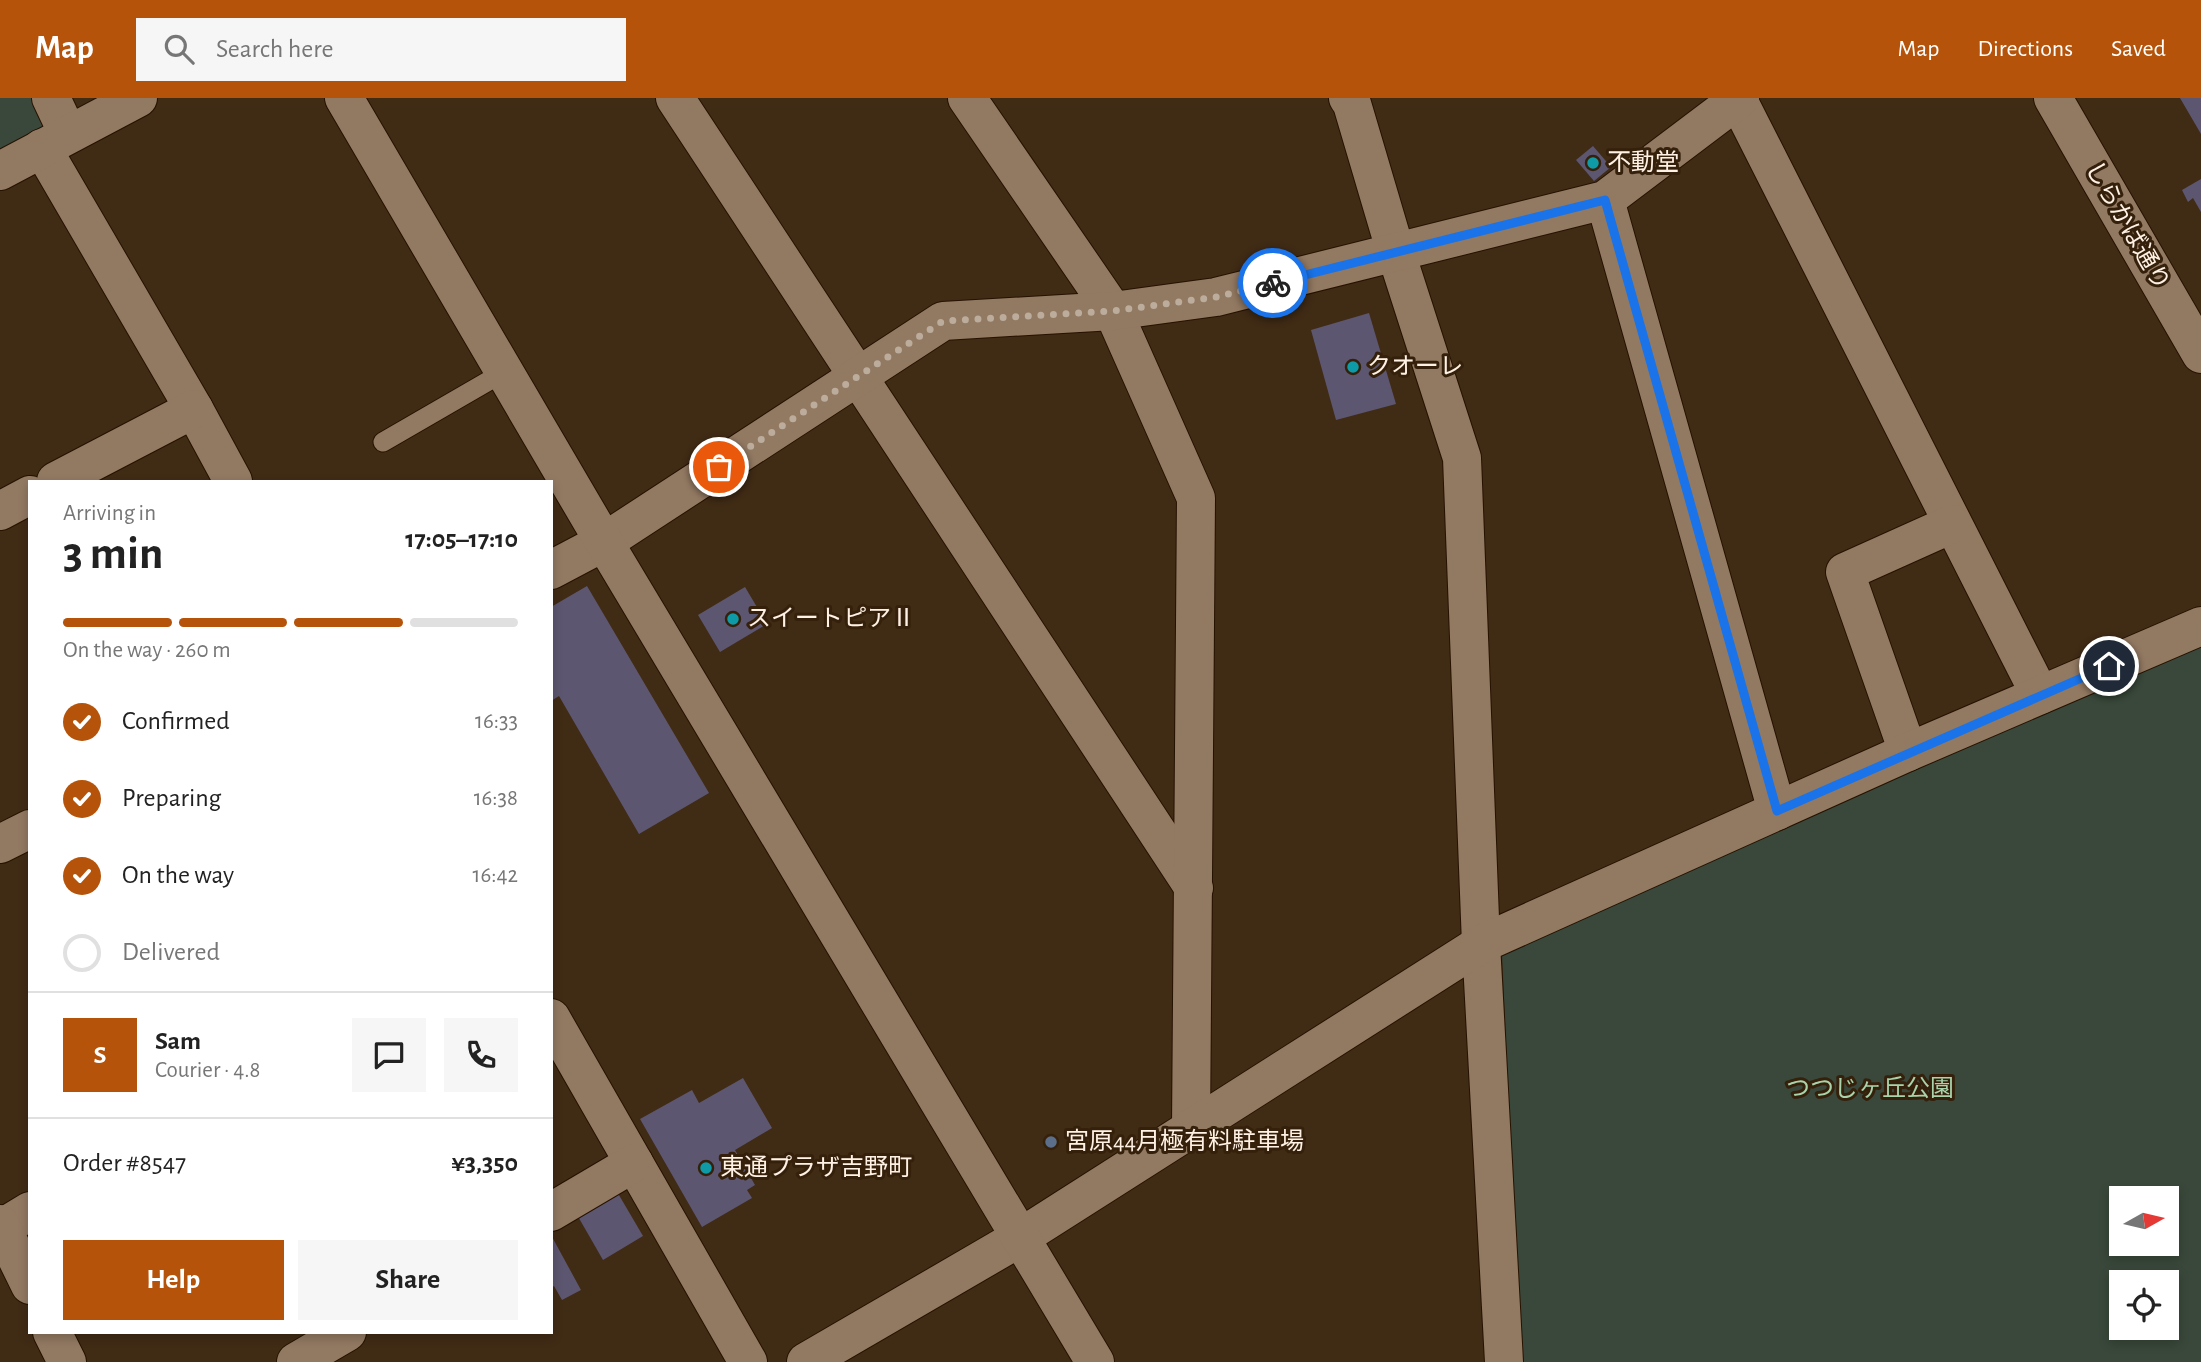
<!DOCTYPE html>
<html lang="en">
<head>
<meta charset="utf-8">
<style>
  body { margin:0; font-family:"Alegreya Sans","Noto Sans JP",sans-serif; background:#f6f6f6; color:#222; height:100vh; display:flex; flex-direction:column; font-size:26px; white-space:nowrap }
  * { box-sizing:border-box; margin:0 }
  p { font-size:23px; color:#767676 }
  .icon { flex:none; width:38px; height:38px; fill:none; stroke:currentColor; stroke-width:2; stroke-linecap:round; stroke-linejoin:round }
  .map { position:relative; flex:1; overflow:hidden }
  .panel { position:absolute; left:28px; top:382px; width:525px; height:854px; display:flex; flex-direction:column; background:#fff; border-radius:0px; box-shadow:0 4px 10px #0003 }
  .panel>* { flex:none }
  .needle { width:46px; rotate:82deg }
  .fabs { position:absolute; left:2109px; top:1088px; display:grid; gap:14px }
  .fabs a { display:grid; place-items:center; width:70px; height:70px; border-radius:0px; background:#fff; box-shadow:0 4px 10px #0003; font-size:35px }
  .pin { position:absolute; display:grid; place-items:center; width:60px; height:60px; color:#fff; margin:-30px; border:4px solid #fff; border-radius:50%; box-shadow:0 2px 7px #0007 }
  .courier { position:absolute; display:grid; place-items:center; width:70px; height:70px; margin:-35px; border:5px solid #1a73e8; border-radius:50%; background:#fff; color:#222; box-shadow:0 2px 9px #0007 }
  .overview em { font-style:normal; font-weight:700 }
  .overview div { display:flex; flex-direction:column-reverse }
  .overview { display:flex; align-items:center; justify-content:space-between; height:119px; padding:0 35px }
  h1 { font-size:46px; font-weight:700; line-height:52px }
  .bar { display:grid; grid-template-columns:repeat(4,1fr); gap:10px 7px; align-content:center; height:84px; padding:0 35px }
  .bar i { height:9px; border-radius:5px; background:#e0e0e0 }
  .bar .on { background:#b45309 }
  .bar p { grid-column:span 4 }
  .line { display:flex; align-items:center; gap:18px; padding:0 35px; border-top:2px solid #e0e0e0 }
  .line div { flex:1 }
  .round { display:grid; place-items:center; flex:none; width:74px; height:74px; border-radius:0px; background:#f6f6f6 }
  ol { padding:0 35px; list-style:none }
  li { display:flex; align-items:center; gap:21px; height:77px }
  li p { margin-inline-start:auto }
  li .icon { padding:7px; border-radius:50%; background:#b45309; color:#fff; stroke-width:4 }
  li:last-child { color:#767676 }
  li i { width:38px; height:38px; border:4px solid #e0e0e0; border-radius:50% }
  .primary-button { display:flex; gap:14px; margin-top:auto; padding:14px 35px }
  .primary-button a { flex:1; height:80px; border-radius:0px; background:#b45309; color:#fff; font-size:28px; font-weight:700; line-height:80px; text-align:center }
  .primary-button a+a { background:#f6f6f6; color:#222 }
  header { display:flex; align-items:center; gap:42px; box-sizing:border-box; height:98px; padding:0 35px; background:#b45309; color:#fff }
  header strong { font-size:33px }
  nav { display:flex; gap:38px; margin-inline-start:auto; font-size:24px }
  .search { width:490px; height:63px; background:#f6f6f6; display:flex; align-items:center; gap:18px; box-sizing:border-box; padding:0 24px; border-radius:0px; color:#767676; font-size:26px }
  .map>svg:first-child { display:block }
  .green { fill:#39483a; fill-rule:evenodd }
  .building { fill:#5d5670 }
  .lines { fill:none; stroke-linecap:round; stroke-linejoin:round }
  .service-casing { stroke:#261200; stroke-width:21 }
  .minor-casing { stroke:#261200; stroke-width:40 }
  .tertiary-casing { stroke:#261200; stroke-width:40 }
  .service { stroke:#927962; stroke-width:19 }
  .minor { stroke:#927962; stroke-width:38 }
  .tertiary { stroke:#927962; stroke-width:38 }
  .done { stroke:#bcac9c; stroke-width:7; stroke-dasharray:0 12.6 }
  .route { stroke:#1a73e8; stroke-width:9 }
  .culture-dot { fill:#0f9aa8; stroke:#35210b; stroke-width:2.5 }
  .service-dot { fill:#5c6f8a; stroke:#35210b; stroke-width:2.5 }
  .labels { text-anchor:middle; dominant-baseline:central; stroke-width:6; stroke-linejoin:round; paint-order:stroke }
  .poi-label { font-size:24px; fill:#fff1e4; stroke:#35210b; text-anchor:start }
  .street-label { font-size:24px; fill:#fff1e4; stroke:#35210b }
  .park-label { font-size:24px; fill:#a8d3ab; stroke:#35210b }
</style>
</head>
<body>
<header>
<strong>Map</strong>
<div class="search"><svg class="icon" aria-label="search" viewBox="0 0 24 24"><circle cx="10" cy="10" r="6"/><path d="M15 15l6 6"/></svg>Search here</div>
<nav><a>Map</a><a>Directions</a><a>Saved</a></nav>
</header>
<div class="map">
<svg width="2201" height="1264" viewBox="0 0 2201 1264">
  <rect width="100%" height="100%" fill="#402b15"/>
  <!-- green -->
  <g class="green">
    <path d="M0 0H33L45 27 0 52Z"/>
    <path d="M2201 546V1264H1520L1502 855ZM2121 1101H2166V1146H2121ZM2121 1185H2166V1230H2121Z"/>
  </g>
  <!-- building -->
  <g class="building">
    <path d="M2180 0H2201V36Z"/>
    <path d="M1593 48 1611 69 1594 83 1576 62Z"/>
    <path d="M2201 81V114L2193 100 2188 104 2182 92Z"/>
    <path d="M1369 215 1396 306 1336 322 1311 232Z"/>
    <path d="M587 488 709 695 639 736 559 598 551 603V509Z"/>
    <path d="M745 489 767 526 720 554 698 517Z"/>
    <path d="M743 980 772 1030 735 1052 755 1087 747 1092 752 1100 702 1129 640 1021 692 992 699 1005Z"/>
    <path d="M616 1092 643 1138 603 1162 576 1115Z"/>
    <path d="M551 1137 581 1192 562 1202 554 1188 551 1190Z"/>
  </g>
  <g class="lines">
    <defs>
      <path id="service" d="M383 344 504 274"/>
      <g id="minor">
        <path d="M51 0 68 36"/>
        <path d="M675 0 1194 790"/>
        <path d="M967 0 1113 213 1196 400 1191 1030"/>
        <path d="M1348 0 1352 6 1396 155 1462 360 1481 846 1504 1264"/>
        <path d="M1737 0 2040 597"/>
        <path d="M42 50 194 311 233 383"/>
        <path d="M0 73 138 0"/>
        <path d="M1605 102 1777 713"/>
        <path d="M56 383 194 311"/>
        <path d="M0 413 30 397"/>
        <path d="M551 472 604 444 943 223 1113 213 1216 199 1605 102 1740 0"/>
        <path d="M1908 654 1845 474 1952 426"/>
        <path d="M0 746 30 731"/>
        <path d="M551 920 748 1264"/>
        <path d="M551 1114 634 1065"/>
        <path d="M2 1130 30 1113"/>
        <path d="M296 1264 347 1234"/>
        <path d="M806 1264 1021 1139 1481 846 1908 654 2201 528"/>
      </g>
      <g id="tertiary">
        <path d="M344 0 604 444 1095 1264"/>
        <path d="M2053 0 2201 256"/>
        <path d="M0 1126 30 1187"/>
        <path d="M52 1234 67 1264"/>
      </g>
    </defs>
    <!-- service casing -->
    <use href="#service" class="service-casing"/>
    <!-- minor casing -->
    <use href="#minor" class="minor-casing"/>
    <!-- tertiary casing -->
    <use href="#tertiary" class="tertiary-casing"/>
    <!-- service -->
    <use href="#service" class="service"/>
    <!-- minor -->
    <use href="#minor" class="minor"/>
    <!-- tertiary -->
    <use href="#tertiary" class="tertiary"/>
  </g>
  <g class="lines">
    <!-- done -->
    <path class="done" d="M719 369 943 223 1113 213 1216 199 1273 185"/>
    <!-- route -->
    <path class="route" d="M1273 185 1605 102 1777 713 2109 568"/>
  </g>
  <!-- markers -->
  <g class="culture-dot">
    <circle cx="1593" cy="65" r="7"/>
    <circle cx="1353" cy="269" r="7"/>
    <circle cx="733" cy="521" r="7"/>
    <circle cx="706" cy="1070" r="7"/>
  </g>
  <circle class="service-dot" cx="1051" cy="1044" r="7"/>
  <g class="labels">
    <!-- poi labels -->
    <g class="poi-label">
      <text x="1607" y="65">不動堂</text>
      <text x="1367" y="269">クオーレ</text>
      <text x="747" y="521">スイートピアⅡ</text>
      <text x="1065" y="1044">宮原44月極有料駐車場</text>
      <text x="720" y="1070">東通プラザ吉野町</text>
    </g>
    <!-- street labels -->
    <g class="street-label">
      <text transform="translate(2127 128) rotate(60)">しらかば通り</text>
    </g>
    <!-- park labels -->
    <g class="park-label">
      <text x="1870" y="991">つつじヶ丘公園</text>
    </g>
  </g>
</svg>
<div class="fabs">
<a><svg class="needle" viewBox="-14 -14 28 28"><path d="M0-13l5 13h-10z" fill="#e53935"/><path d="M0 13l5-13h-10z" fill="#767676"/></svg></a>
<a><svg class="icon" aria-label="locate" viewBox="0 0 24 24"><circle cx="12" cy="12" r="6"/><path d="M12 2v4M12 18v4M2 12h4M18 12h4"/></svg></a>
</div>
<div class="pin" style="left:719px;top:369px;background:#ea580c"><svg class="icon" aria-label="bag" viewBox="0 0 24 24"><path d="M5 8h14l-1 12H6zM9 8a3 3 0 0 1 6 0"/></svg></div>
<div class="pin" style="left:2109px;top:568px;background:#1f2937"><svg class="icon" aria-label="home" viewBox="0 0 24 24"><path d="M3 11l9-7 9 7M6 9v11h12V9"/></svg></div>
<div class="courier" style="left:1273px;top:185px"><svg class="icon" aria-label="bike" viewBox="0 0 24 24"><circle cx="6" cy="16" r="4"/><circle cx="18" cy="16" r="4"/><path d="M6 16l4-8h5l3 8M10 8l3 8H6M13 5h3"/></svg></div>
<section class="panel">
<div class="overview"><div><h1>3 min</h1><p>Arriving in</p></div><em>17:05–17:10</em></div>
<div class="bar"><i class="on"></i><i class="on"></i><i class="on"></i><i></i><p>On the way · 260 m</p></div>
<ol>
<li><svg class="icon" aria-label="check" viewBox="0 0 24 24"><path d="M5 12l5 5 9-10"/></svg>Confirmed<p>16:33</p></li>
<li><svg class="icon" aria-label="check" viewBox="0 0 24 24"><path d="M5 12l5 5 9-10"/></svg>Preparing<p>16:38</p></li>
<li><svg class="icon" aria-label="check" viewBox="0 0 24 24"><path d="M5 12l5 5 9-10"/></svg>On the way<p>16:42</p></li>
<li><i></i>Delivered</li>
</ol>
<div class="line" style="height:126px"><b class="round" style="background:#b45309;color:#fff">S</b><div><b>Sam</b><p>Courier · 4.8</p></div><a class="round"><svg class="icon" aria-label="chat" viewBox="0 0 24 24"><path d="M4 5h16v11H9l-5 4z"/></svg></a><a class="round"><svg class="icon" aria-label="phone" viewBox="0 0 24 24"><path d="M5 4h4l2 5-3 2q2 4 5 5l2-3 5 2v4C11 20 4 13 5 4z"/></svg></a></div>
<div class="line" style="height:91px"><div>Order #8547</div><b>¥3,350</b></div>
<div class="primary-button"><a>Help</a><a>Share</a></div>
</section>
</div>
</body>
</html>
